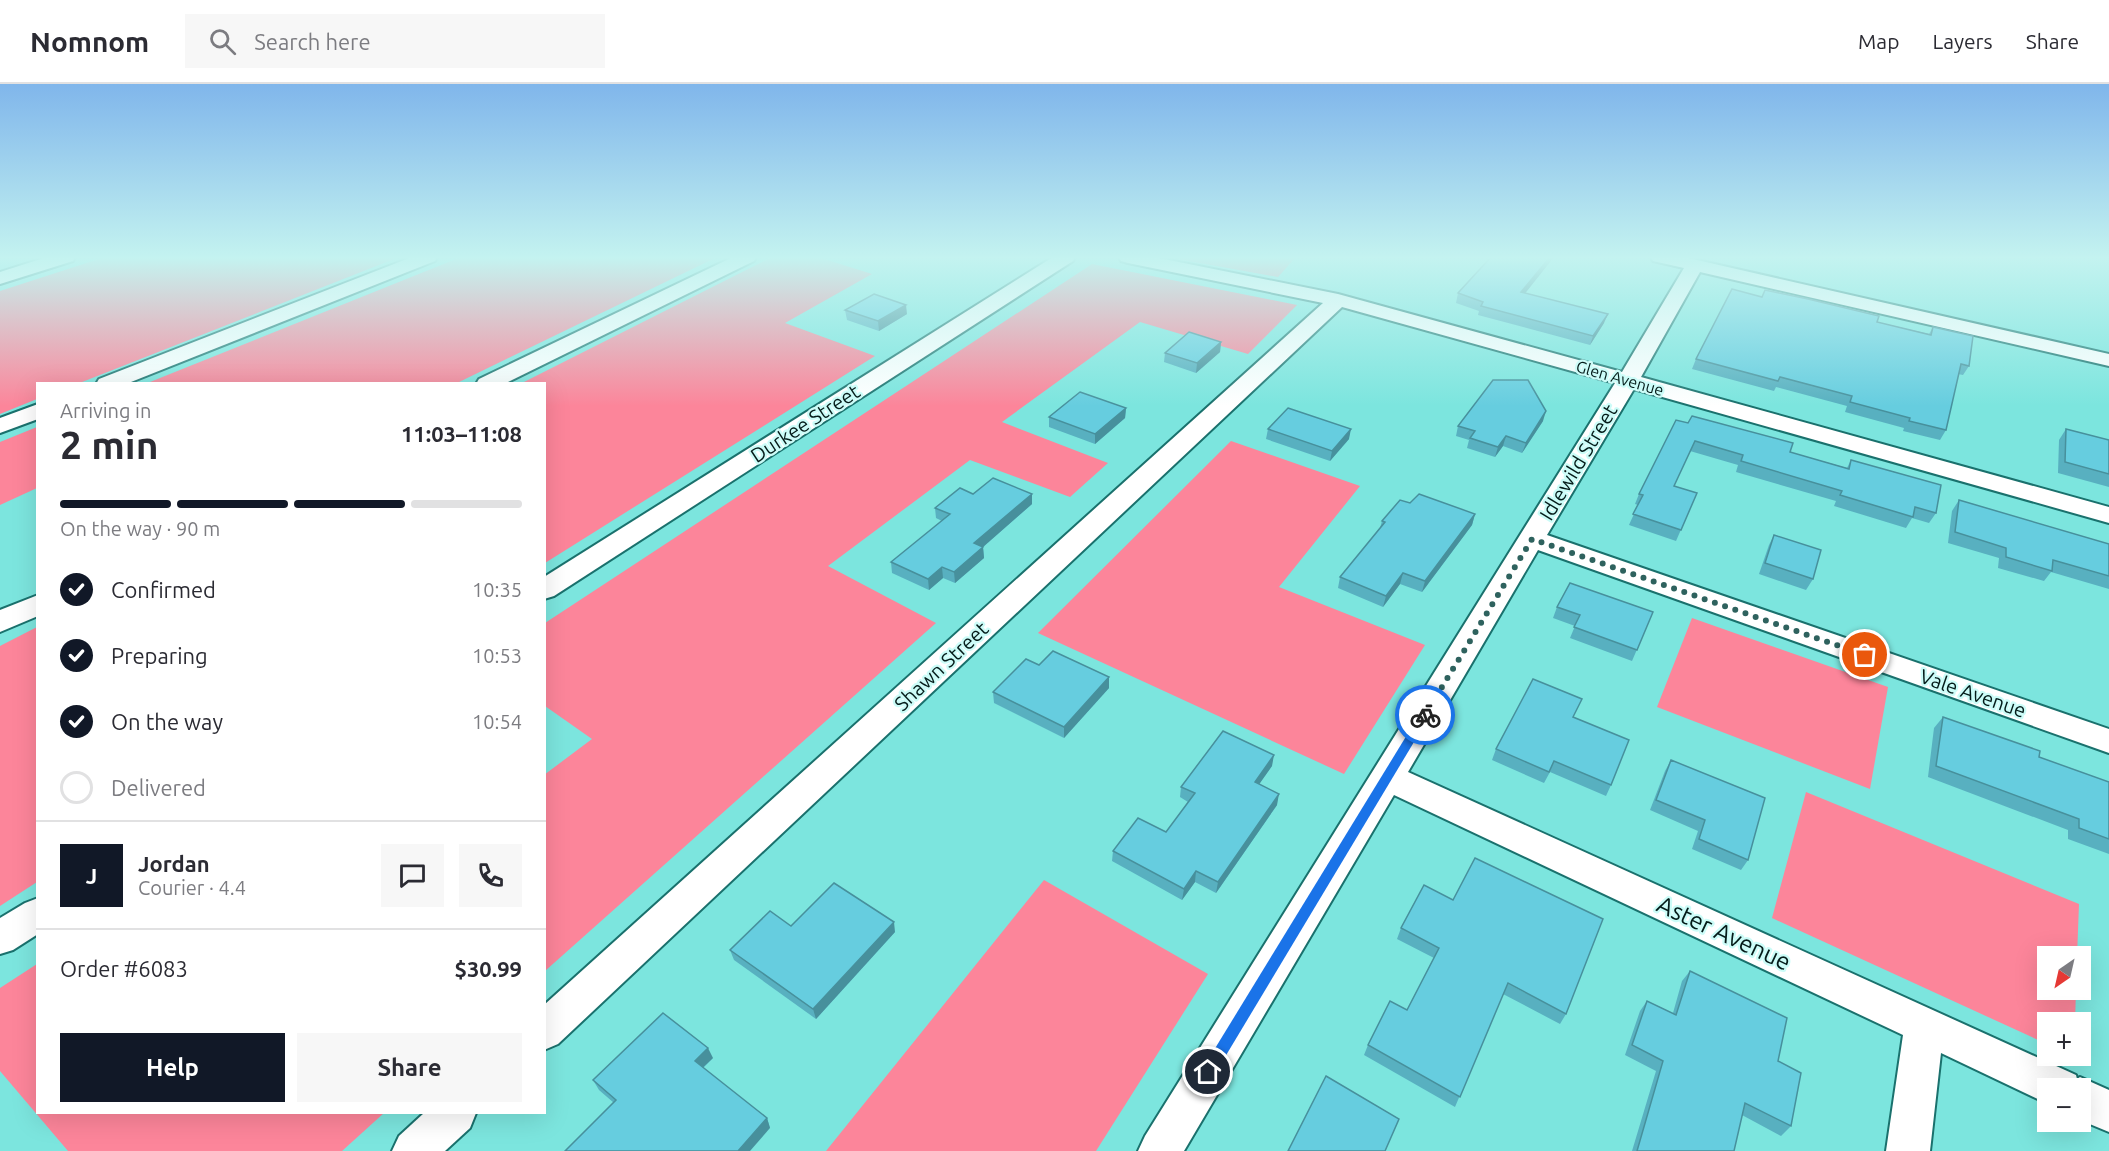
<!DOCTYPE html>
<html lang="en">
<head>
<meta charset="utf-8">
<style>
  body { margin:0; font-family:Ubuntu,sans-serif; background:#f7f7f7; color:#2b2b33; height:100vh; display:flex; flex-direction:column; font-size:22px; white-space:nowrap }
  * { box-sizing:border-box; margin:0 }
  p { font-size:20px; color:#7c7c81 }
  .icon { flex:none; width:33px; height:33px; fill:none; stroke:currentColor; stroke-width:2; stroke-linecap:round; stroke-linejoin:round }
  .map { position:relative; flex:1; overflow:hidden }
  .sheet { position:absolute; left:36px; top:298px; width:510px; height:732px; display:flex; flex-direction:column; background:#fff; border-radius:0px; box-shadow:0 6px 24px #0002 }
  .sheet>* { flex:none }
  .needle { width:39px; rotate:214deg }
  .controls { position:absolute; left:2037px; top:862px; display:grid; gap:12px }
  .controls a { display:grid; place-items:center; width:54px; height:54px; border-radius:0px; background:#fff; box-shadow:0 6px 24px #0002; font-size:30px }
  .pin { position:absolute; display:grid; place-items:center; width:51px; height:51px; color:#fff; margin:-26px; border:3px solid #fff; border-radius:50%; box-shadow:0 2px 6px #0007 }
  .courier { position:absolute; display:grid; place-items:center; width:60px; height:60px; margin:-30px; border:4px solid #1a73e8; border-radius:50%; background:#fff; color:#222; box-shadow:0 2px 8px #0007 }
  .overview em { font-style:normal; font-weight:700 }
  .overview div { display:flex; flex-direction:column-reverse }
  .overview { display:flex; align-items:center; justify-content:space-between; height:102px; padding:0 24px }
  h1 { font-size:39px; font-weight:700; line-height:45px }
  .bar { display:grid; grid-template-columns:repeat(4,1fr); gap:9px 6px; align-content:center; height:72px; padding:0 24px }
  .bar i { height:8px; border-radius:4px; background:#e1e1e2 }
  .bar .on { background:#111827 }
  .bar p { grid-column:span 4 }
  .line { display:flex; align-items:center; gap:15px; padding:0 24px; border-top:2px solid #e1e1e2 }
  .line div { flex:1 }
  .round { display:grid; place-items:center; flex:none; width:63px; height:63px; border-radius:0px; background:#f7f7f7 }
  ol { padding:0 24px; list-style:none }
  li { display:flex; align-items:center; gap:18px; height:66px }
  li p { margin-inline-start:auto }
  li .icon { padding:6px; border-radius:50%; background:#111827; color:#fff; stroke-width:4 }
  li:last-child { color:#7c7c81 }
  li i { width:33px; height:33px; border:3px solid #e1e1e2; border-radius:50% }
  .button { display:flex; gap:12px; margin-top:auto; padding:12px 24px }
  .button a { flex:1; height:69px; border-radius:0px; background:#111827; color:#fff; font-size:24px; font-weight:700; line-height:69px; text-align:center }
  .button a+a { background:#f7f7f7; color:#2b2b33 }
  header { display:flex; align-items:center; gap:36px; box-sizing:border-box; height:84px; padding:0 30px; background:#fff; border-bottom:2px solid #e1e1e2 }
  header strong { font-size:28px }
  nav { display:flex; gap:33px; margin-inline-start:auto; font-size:21px }
  .search { width:420px; height:54px; background:#f7f7f7; display:flex; align-items:center; gap:15px; box-sizing:border-box; padding:0 21px; border-radius:0px; color:#7c7c81; font-size:22px }
  .map>svg:first-child { display:block }
  .green { fill:#fc859a }
  .lines { fill:none; stroke-linecap:round; stroke-linejoin:round }
  .minor-casing { stroke:#1a716d; stroke-width:4 }
  .minor { fill:#fff; fill-rule:evenodd }
  .wall { fill:#58b0c0 }
  .shaded-wall { fill:#47909c }
  .building { fill:#66cddf; stroke:#47909c; stroke-width:1.5 }
  .route { fill:#1a73e8 }
  .done { stroke:#2e625e; stroke-width:6; stroke-dasharray:0 10.8 }
  .labels { text-anchor:middle; dominant-baseline:central; stroke-width:4.5; stroke-linejoin:round; paint-order:stroke }
  .far-street-label { font-size:16px; fill:#041b19; stroke:#ccfcf8 }
  .street-label { font-size:20px; fill:#041b19; stroke:#ccfcf8 }
  .near-street-label { font-size:24px; fill:#041b19; stroke:#ccfcf8 }
</style>
</head>
<body>
<header>
<strong>Nomnom</strong>
<div class="search"><svg class="icon" aria-label="search" viewBox="0 0 24 24"><circle cx="10" cy="10" r="6"/><path d="M15 15l6 6"/></svg>Search here</div>
<nav><a>Map</a><a>Layers</a><a>Share</a></nav>
</header>
<div class="map">
<svg width="2109" height="1067" viewBox="0 0 2109 1067">
  <rect width="100%" height="100%" fill="#7ce5de"/>
  <!-- green -->
  <g class="green">
    <path d="M105 173H399L77 300H38L37 315 0 330V207Z"/>
    <path d="M461 173H717L455 300H145Z"/>
    <path d="M772 173H818L872 190 785 239 875 272 545 479 544 300H520Z"/>
    <path d="M1179 173H1296L1278 193 1178 175Z"/>
    <path d="M1092 180 1297 221 1248 270 1140 238 1002 338 1108 379 1070 413 970 376 828 482 936 539 545 887 544 691 592 655 545 622V539Z"/>
    <path d="M37 343V404L0 421V358Z"/>
    <path d="M1231 357 1360 402 1279 503 1425 561 1344 690 1038 549Z"/>
    <path d="M1692 534 1888 603 1870 705 1657 623Z"/>
    <path d="M37 543V798L0 822V562Z"/>
    <path d="M1806 708 2079 820 2077 873H2048V906H2076L2075 939H2048L2047 960 1772 834Z"/>
    <path d="M1044 796 1208 890 1096 1067H826Z"/>
    <path d="M37 880 38 1029H384L342 1067H68L0 987V904Z"/>
  </g>
  <g class="lines">
    <defs>
      <g id="minor">
        <path d="M47 173H75L73 177 0 200V188Z"/>
        <path d="M412 173H437L435 177 126 300H96L99 295Z"/>
        <path d="M733 173H756L754 177 504 300H476L479 295Z"/>
        <path d="M1053 173H1075L1073 177 554 512 544 515V493Z"/>
        <path d="M1119 173H1154L1338 210 1622 288 1684 184 1653 177 1651 173H1684L2109 270V282L1700 188 1641 293 2109 423V439L1634 305 1547 451 2109 645V669L1538 466 1408 688 2076 991 2077 995 2080 993 2109 1006V1048L2080 1036V1005H2048V1020L1941 969 1930 1067H1886L1903 951 1394 711 1184 1067H1138L1145 1052 1615 299 1342 223 558 960 544 966V921L1323 219 1128 179 1121 177Z"/>
        <path d="M38 320V335L0 349V334Z"/>
        <path d="M38 511V532L0 548V526Z"/>
        <path d="M38 814V850L13 866 0 870V834L25 819Z"/>
        <path d="M424 1029H476L470 1044 445 1067H392L399 1052Z"/>
      </g>
    </defs>
    <!-- minor casing -->
    <use href="#minor" class="minor-casing"/>
    <!-- minor -->
    <use href="#minor" class="minor"/>
  </g>
  <!-- wall -->
  <g class="wall">
    <path d="M1491 173H1554L1525 209 1604 239 1590 261 1478 231 1479 227 1456 219 1458 209Z"/>
    <path d="M845 226 907 230 879 247 847 236Z"/>
    <path d="M1877 238 1929 250 1933 243 1969 282 1963 291 1958 290 1946 346 1940 356 1903 347 1904 344 1845 328 1847 322 1776 303 1774 307 1692 285 1696 275Z"/>
    <path d="M1221 258 1220 268 1196 289 1164 278 1165 269Z"/>
    <path d="M1126 324 1125 334 1095 360 1049 343V333Z"/>
    <path d="M1676 336 1847 384 1851 376 1936 429 1929 439 1912 434 1906 444 1834 422 1836 417 1736 388 1738 381 1690 367 1674 402 1697 409 1676 457 1629 441 1638 421 1635 420 1639 410Z"/>
    <path d="M1543 337 1522 369 1503 362 1495 373 1467 364 1469 356 1456 352 1458 342Z"/>
    <path d="M1268 345 1349 355 1330 377 1266 355Z"/>
    <path d="M2066 345 2109 356V403L2058 389 2059 356Z"/>
    <path d="M973 410H1032V420L983 463 984 474 955 499 943 494 929 506 892 489 891 478 942 437 936 434 935 424Z"/>
    <path d="M1959 416 2109 460V505L2051 488 2044 497 1998 484 1999 474 1948 459 1952 427Z"/>
    <path d="M1410 419 1475 430 1472 441 1422 508 1400 500 1383 523 1338 504 1340 493 1380 444 1382 437Z"/>
    <path d="M1774 451 1813 495 1806 506 1759 490 1769 461Z"/>
    <path d="M1557 523 1653 528 1632 577 1570 554 1575 542 1553 534Z"/>
    <path d="M1039 581 1109 604 1064 654 994 619 993 608Z"/>
    <path d="M1574 633 1611 701 1606 712 1550 688 1544 699 1492 676 1496 665Z"/>
    <path d="M1943 633 2039 673 2109 698V770L2068 755V746L1928 693 1934 644Z"/>
    <path d="M1671 676 1748 776 1741 786 1692 765 1698 747 1650 726 1665 687Z"/>
    <path d="M1272 682 1259 700 1277 721 1216 809 1195 798 1182 816 1112 777 1113 767 1166 748 1188 718 1180 713 1181 703Z"/>
    <path d="M1401 844 1566 930 1560 940 1503 910 1455 1023 1364 971 1368 961 1407 926 1434 874 1397 855Z"/>
    <path d="M895 848 816 935 734 876 730 866Z"/>
    <path d="M1690 887 1778 977 1791 1042 1781 1052 1742 1031 1734 1067H1632L1656 987 1625 971 1640 927 1647 917 1673 929 1682 897Z"/>
    <path d="M713 974 703 984 767 1034 770 1044 614 1019 599 1006 593 996Z"/>
  </g>
  <!-- shaded-wall -->
  <g class="shaded-wall">
    <path d="M1550 173H1554L1519 217 1521 208Z"/>
    <path d="M906 221 907 230 879 247 878 237Z"/>
    <path d="M1608 230 1604 239 1590 261 1593 252Z"/>
    <path d="M1221 258 1220 268 1196 289 1197 279Z"/>
    <path d="M1126 324 1125 334 1095 360V350Z"/>
    <path d="M1546 327 1543 337 1522 369 1526 359Z"/>
    <path d="M1351 345 1349 355 1330 377 1332 367Z"/>
    <path d="M1506 352 1503 362 1495 373 1498 363Z"/>
    <path d="M1032 410V420L975 470 974 459Z"/>
    <path d="M1475 430 1472 441 1422 508 1425 497Z"/>
    <path d="M983 463 984 474 955 499 954 488Z"/>
    <path d="M942 483 943 494 929 506 928 495Z"/>
    <path d="M1403 489 1400 500 1383 523 1386 512Z"/>
    <path d="M1109 593V604L1064 654V643Z"/>
    <path d="M1274 671 1272 682 1253 709 1255 698Z"/>
    <path d="M1279 710 1277 721 1216 809 1218 798Z"/>
    <path d="M1196 787 1195 798 1182 816 1184 805Z"/>
    <path d="M894 838 895 848 816 935 813 925Z"/>
    <path d="M708 964 713 974 699 987 695 977Z"/>
    <path d="M767 1034 770 1044 750 1067H738Z"/>
  </g>
  <!-- building -->
  <g class="building">
    <path d="M1491 173H1550L1521 208 1608 230 1593 252 1481 222 1483 218 1458 209Z"/>
    <path d="M1732 205 1762 213 1765 206 1808 215 1879 232 1877 238 1931 251 1933 243 1973 252 1969 282 1961 280 1946 346 1909 337 1910 334 1850 318 1852 312 1780 293 1778 297 1696 275Z"/>
    <path d="M874 210 906 221 878 237 845 226Z"/>
    <path d="M1189 248 1221 258 1197 279 1165 269Z"/>
    <path d="M1493 296H1528L1546 327 1526 359 1506 352 1498 363 1470 354 1475 347 1458 342Z"/>
    <path d="M1080 308 1126 324 1095 350 1049 333Z"/>
    <path d="M1288 324 1351 345 1332 367 1268 345Z"/>
    <path d="M1692 332 1793 359 1790 368 1849 385 1851 376 1941 401 1936 429 1915 423 1913 433 1840 411 1842 407 1741 377 1743 371 1695 357 1674 402 1697 409 1681 446 1633 430 1643 411 1639 410 1676 336 1688 339Z"/>
    <path d="M2066 345 2109 356V390L2065 378Z"/>
    <path d="M993 394 1032 410 974 459 983 463 954 488 942 483 928 495 891 478 950 430 935 424 960 404 973 410Z"/>
    <path d="M1419 410 1475 430 1425 497 1403 489 1386 512 1340 493 1385 438 1382 437 1400 416 1410 419Z"/>
    <path d="M1959 416 2109 460V492L2053 476 2052 487 2006 473V464L1955 448Z"/>
    <path d="M1774 451 1821 466 1813 495 1765 479Z"/>
    <path d="M1570 499 1653 528 1637 566 1574 543 1580 531 1557 523Z"/>
    <path d="M1053 567 1109 593 1064 643 993 608 1026 575 1039 581Z"/>
    <path d="M1533 595 1582 615 1573 633 1629 656 1611 701 1554 677 1549 688 1496 665Z"/>
    <path d="M1943 633 2040 667 2039 673 2109 698V755L2079 744V735L1936 682Z"/>
    <path d="M1223 647 1274 671 1255 698 1279 710 1218 798 1196 787 1184 805 1113 767 1138 734 1166 748 1195 709 1181 703Z"/>
    <path d="M1671 676 1765 714 1748 776 1699 755 1705 736 1656 716Z"/>
    <path d="M1475 774 1603 835 1566 930 1508 899 1460 1013 1368 961 1390 917 1407 926 1439 864 1401 844 1424 801 1453 816Z"/>
    <path d="M834 799 894 838 813 925 730 866 770 827 791 842Z"/>
    <path d="M1690 887 1787 934 1778 977 1801 989 1791 1042 1745 1019 1734 1067H1637L1663 977 1632 961 1647 917 1676 931Z"/>
    <path d="M663 929 708 964 695 977 767 1034 738 1067H565L616 1016 593 996Z"/>
    <path d="M1326 992 1399 1035 1385 1067H1288Z"/>
  </g>
  <!-- sky -->
  <linearGradient id="sky" x2="0" y2="1"><stop stop-color="#80b6eb"/><stop offset="0.54" stop-color="#c4f3f0"/><stop offset="1" stop-color="#c4f3f0" stop-opacity="0"/></linearGradient>
  <rect width="2109" height="322" fill="url(#sky)"/>
  <!-- route -->
  <path class="route" d="M1425 627 1429 628V633L1213 993 1208 995 1203 993 1201 988 1203 984 1421 628Z"/>
  <g class="lines">
    <!-- done -->
    <path class="done" d="M1425 631 1532 455 1865 571"/>
  </g>
  <g class="labels">
    <!-- far-street labels -->
    <g class="far-street-label">
      <text transform="translate(1620 294) rotate(16)">Glen Avenue</text>
    </g>
    <!-- street labels -->
    <g class="street-label">
      <text transform="translate(805 339) rotate(-33)">Durkee Street</text>
      <text transform="translate(1578 378) rotate(-59)">Idlewild Street</text>
      <text transform="translate(941 582) rotate(-43)">Shawn Street</text>
      <text transform="translate(1973 609) rotate(19)">Vale Avenue</text>
    </g>
    <!-- near-street labels -->
    <g class="near-street-label">
      <text transform="translate(1724 849) rotate(25)">Aster Avenue</text>
    </g>
  </g>
</svg>
<div class="controls">
<a><svg class="needle" viewBox="-14 -14 28 28"><path d="M0-13l5 13h-10z" fill="#e53935"/><path d="M0 13l5-13h-10z" fill="#7c7c81"/></svg></a>
<a>+</a>
<a>−</a>
</div>
<div class="pin" style="left:1865px;top:571px;background:#ea580c"><svg class="icon" aria-label="bag" viewBox="0 0 24 24"><path d="M5 8h14l-1 12H6zM9 8a3 3 0 0 1 6 0"/></svg></div>
<div class="pin" style="left:1208px;top:988px;background:#1f2937"><svg class="icon" aria-label="home" viewBox="0 0 24 24"><path d="M3 11l9-7 9 7M6 9v11h12V9"/></svg></div>
<div class="courier" style="left:1425px;top:631px"><svg class="icon" aria-label="bike" viewBox="0 0 24 24"><circle cx="6" cy="16" r="4"/><circle cx="18" cy="16" r="4"/><path d="M6 16l4-8h5l3 8M10 8l3 8H6M13 5h3"/></svg></div>
<section class="sheet">
<div class="overview"><div><h1>2 min</h1><p>Arriving in</p></div><em>11:03–11:08</em></div>
<div class="bar"><i class="on"></i><i class="on"></i><i class="on"></i><i></i><p>On the way · 90 m</p></div>
<ol>
<li><svg class="icon" aria-label="check" viewBox="0 0 24 24"><path d="M5 12l5 5 9-10"/></svg>Confirmed<p>10:35</p></li>
<li><svg class="icon" aria-label="check" viewBox="0 0 24 24"><path d="M5 12l5 5 9-10"/></svg>Preparing<p>10:53</p></li>
<li><svg class="icon" aria-label="check" viewBox="0 0 24 24"><path d="M5 12l5 5 9-10"/></svg>On the way<p>10:54</p></li>
<li><i></i>Delivered</li>
</ol>
<div class="line" style="height:108px"><b class="round" style="background:#111827;color:#fff">J</b><div><b>Jordan</b><p>Courier · 4.4</p></div><a class="round"><svg class="icon" aria-label="chat" viewBox="0 0 24 24"><path d="M4 5h16v11H9l-5 4z"/></svg></a><a class="round"><svg class="icon" aria-label="phone" viewBox="0 0 24 24"><path d="M5 4h4l2 5-3 2q2 4 5 5l2-3 5 2v4C11 20 4 13 5 4z"/></svg></a></div>
<div class="line" style="height:78px"><div>Order #6083</div><b>$30.99</b></div>
<div class="button"><a>Help</a><a>Share</a></div>
</section>
</div>
</body>
</html>
